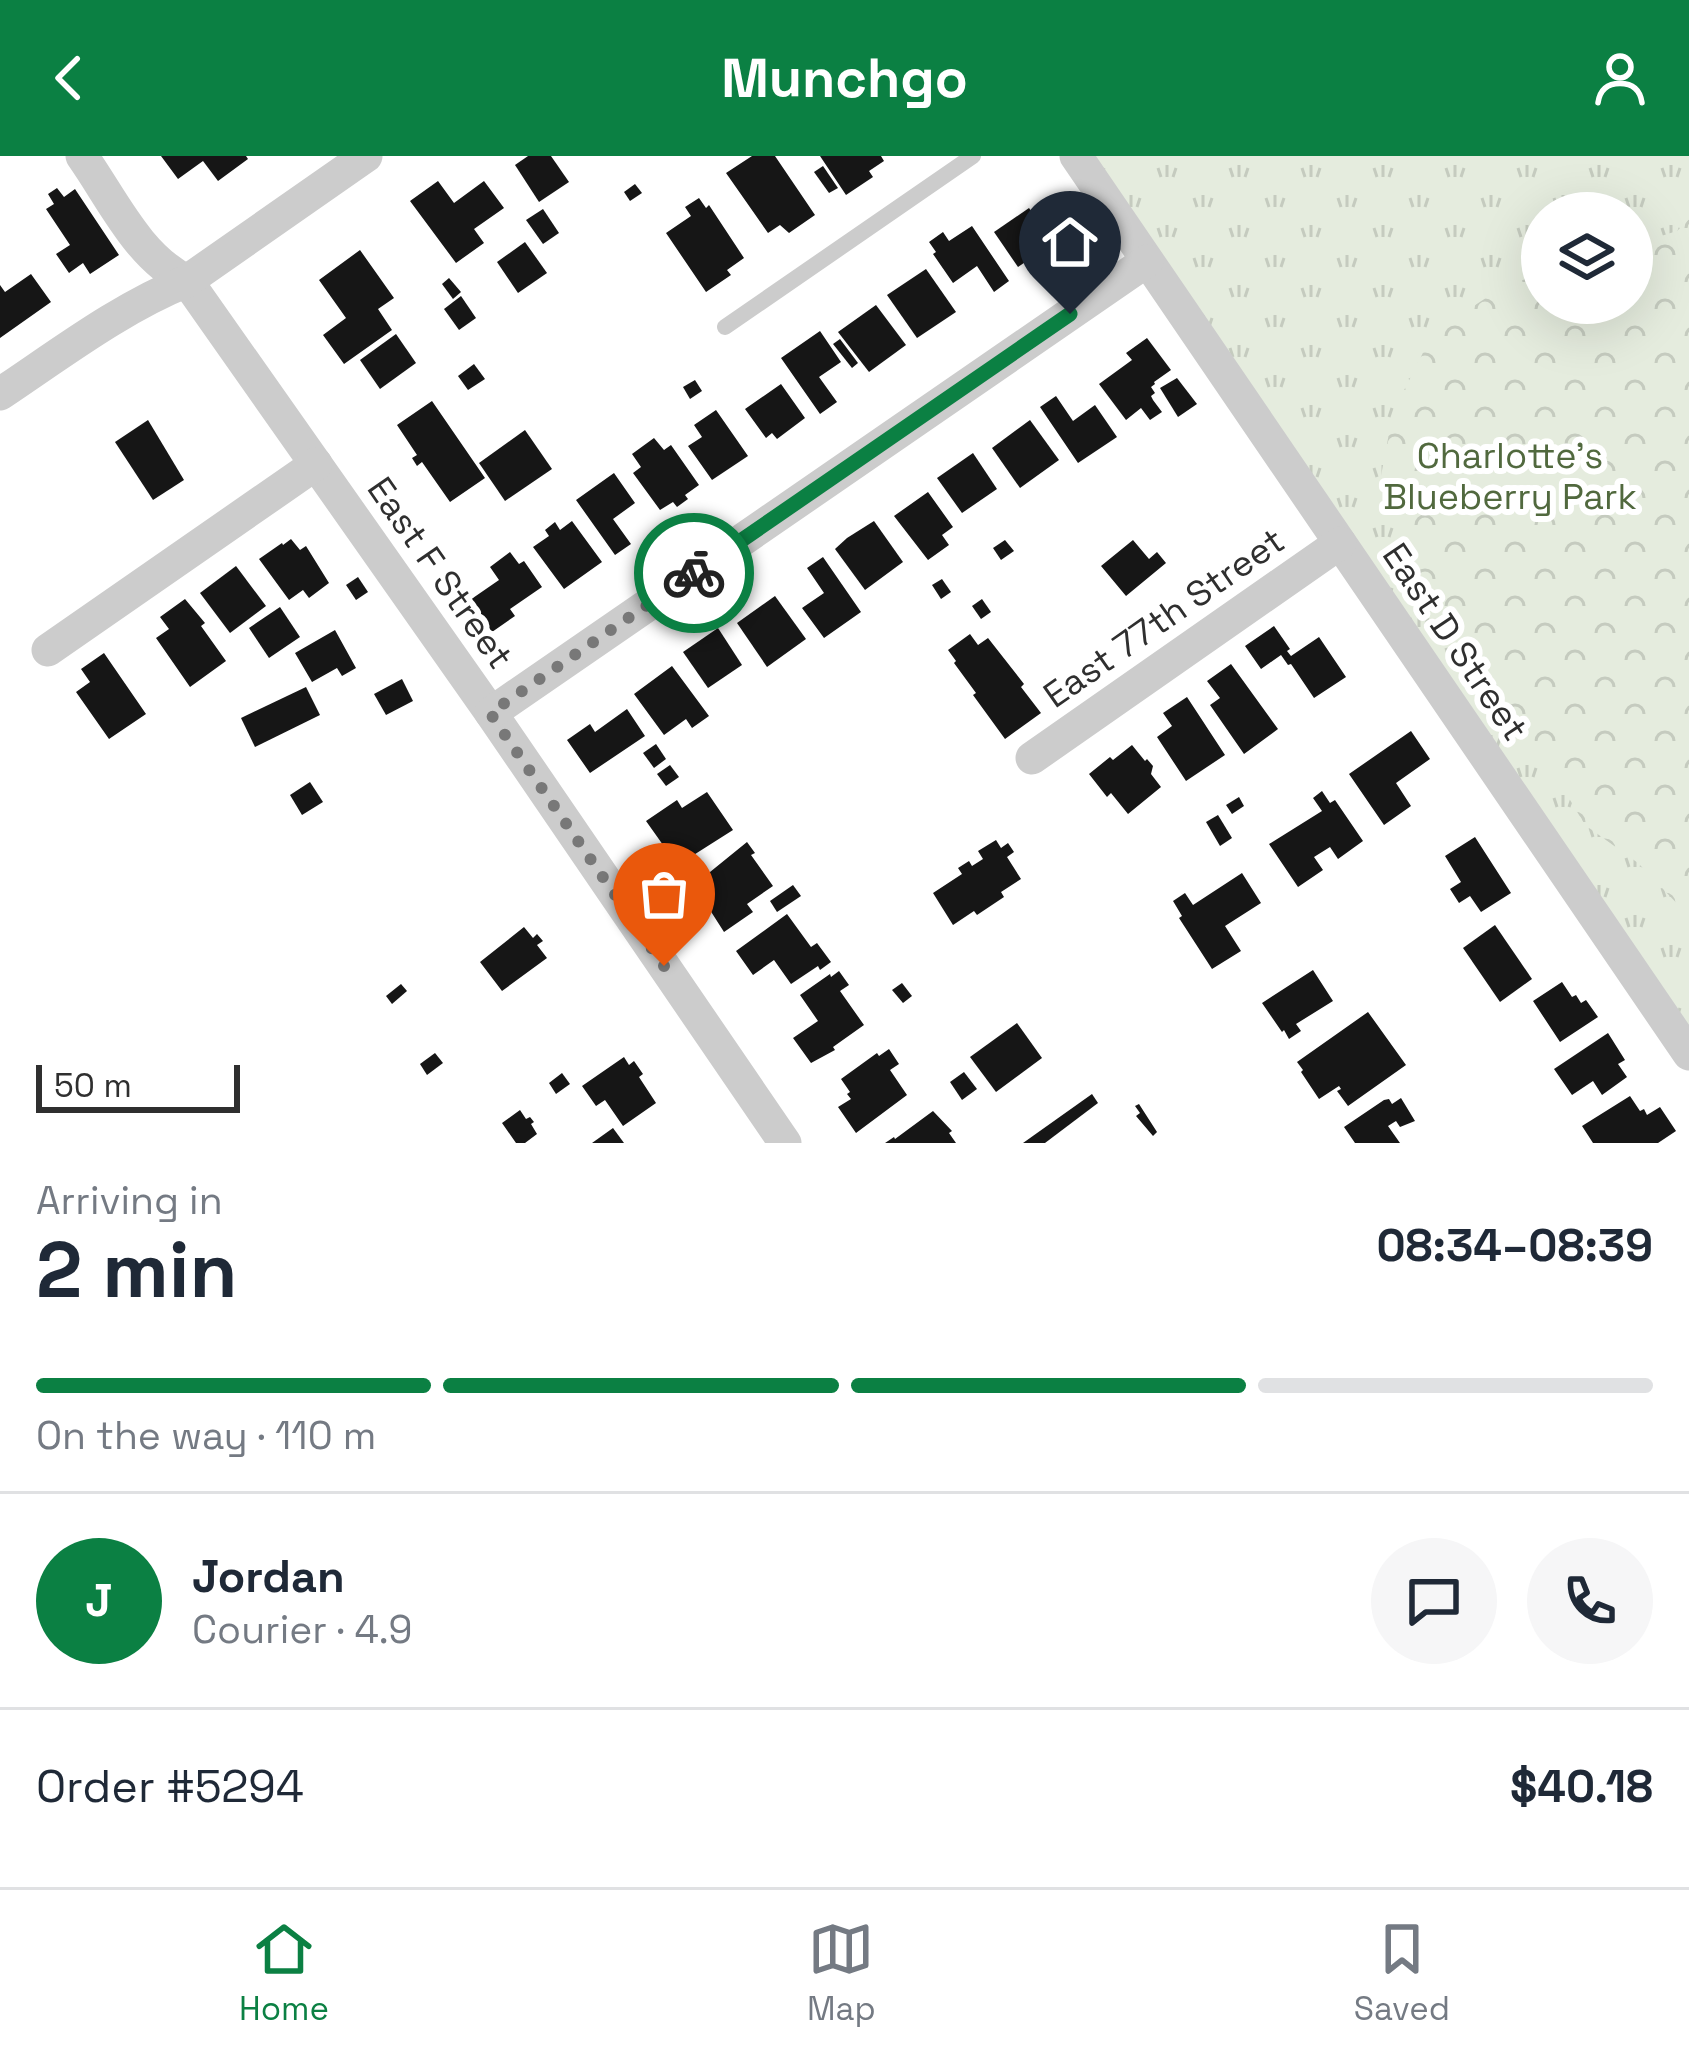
<!DOCTYPE html>
<html lang="en">
<head>
<meta charset="utf-8">
<style>
  body { margin:0; font-family:"Space Grotesk",sans-serif; background:#f6f6f7; color:#1f2937; height:100vh; display:flex; flex-direction:column; font-size:45px; white-space:nowrap }
  * { box-sizing:border-box; margin:0 }
  p { font-size:39px; color:#747a83 }
  .icon { flex:none; width:66px; height:66px; fill:none; stroke:currentColor; stroke-width:2; stroke-linecap:round; stroke-linejoin:round }
  .map { position:relative; height:987px; overflow:hidden }
  .drawer { display:flex; flex-direction:column; background:#fff; flex:1 }
  .drawer>* { flex:none }
  .fabs { position:absolute; left:1521px; top:36px; display:grid; gap:24px }
  .fabs a { display:grid; place-items:center; width:132px; height:132px; border-radius:50%; background:#fff; box-shadow:0 12px 48px #0002; font-size:60px }
  .scale { position:absolute; left:36px; bottom:30px; width:204px; box-sizing:border-box; padding-left:12px; border:6px solid #2f2f2f; border-top:0; font-size:33px; line-height:42px; white-space:nowrap; color:#2f2f2f; -webkit-text-stroke:9px #fff; paint-order:stroke }
  .pin { position:absolute; display:grid; place-items:center; width:102px; height:102px; color:#fff; margin:-123px -51px; border-radius:50% 50% 50% 0; rotate:-45deg; box-shadow:0 0 12px #0007 }
  .pin .icon { rotate:45deg }
  .courier { position:absolute; display:grid; place-items:center; width:120px; height:120px; margin:-60px; border:9px solid #0b8043; border-radius:50%; background:#fff; color:#222; box-shadow:0 3px 15px #0007 }
  .head em { font-style:normal; font-weight:800 }
  .head div { display:flex; flex-direction:column-reverse }
  .head { display:flex; align-items:center; justify-content:space-between; height:204px; padding:0 36px }
  h1 { font-size:78px; font-weight:800; line-height:90px }
  .bar { display:grid; grid-template-columns:repeat(4,1fr); gap:18px 12px; align-content:center; height:144px; padding:0 36px }
  .bar i { height:15px; border-radius:9px; background:#e0e1e3 }
  .bar .current { background:#0b8043 }
  .bar p { grid-column:span 4 }
  .line { display:flex; align-items:center; gap:30px; padding:0 36px; border-top:3px solid #e0e1e3 }
  .line div { flex:1 }
  .round { display:grid; place-items:center; flex:none; width:126px; height:126px; border-radius:63px; background:#f6f6f7 }
  header { display:flex; justify-content:space-between; align-items:center; height:156px; padding:0 36px; background:#0b8043; color:#fff; font-size:54px; font-weight:800 }
  .tab-bar { display:flex; justify-content:space-around; align-items:center; height:168px; border-top:3px solid #e0e1e3; background:#fff; font-size:33px; color:#747a83 }
  .tab-bar a { display:grid; justify-items:center; gap:6px }
  .tab-bar .current { color:#0b8043 }
  .map>svg:first-child { display:block }
  .grass { fill:url(#grass-tufts); fill-rule:evenodd }
  .forest { fill:url(#forest-crowns) }
  .building { fill:#161616 }
  .lines { fill:none; stroke-linecap:round; stroke-linejoin:round }
  .service { stroke:#ccc; stroke-width:16 }
  .minor { stroke:#ccc; stroke-width:33 }
  .done { stroke:#787878; stroke-width:12; stroke-dasharray:0 21.6 }
  .route { stroke:#0b8043; stroke-width:15 }
  .labels { text-anchor:middle; dominant-baseline:central; stroke-width:12; stroke-linejoin:round; paint-order:stroke }
  .park-label { font-size:36px; fill:#51693e; stroke:#fff }
  .street-label { font-size:36px; fill:#2f2f2f; stroke:#fff }
</style>
</head>
<body>
<header><svg class="icon" aria-label="back" viewBox="0 0 24 24"><path d="M15 5l-7 7 7 7"/></svg>Munchgo<svg class="icon" aria-label="person" viewBox="0 0 24 24"><circle cx="12" cy="8" r="4"/><path d="M4 21q1-7 8-7t8 7"/></svg></header>
<div class="map">
<svg width="1689" height="987" viewBox="0 0 1689 987">
  <defs>
    <pattern id="grass-tufts" width="24" height="20" patternUnits="userSpaceOnUse" patternTransform="scale(3)"><rect width="24" height="20" fill="#e5ecde"/><path d="M3 7l-1-3M5 7V3M7 7l1-3M15 17l-1-3M17 17v-4M19 17l1-3" fill="none" stroke="#c5cbbf"/></pattern>
    <pattern id="forest-crowns" width="20" height="18" patternUnits="userSpaceOnUse" patternTransform="scale(3)"><rect width="20" height="18" fill="#e5ecde"/><path d="M2 6a3 3 0 1 1 6 0M12 15a3 3 0 1 1 6 0" fill="none" stroke="#c5cbbf"/></pattern>
  </defs>
  <rect width="100%" height="100%" fill="#fff"/>
  <!-- grass -->
  <path class="grass" d="M1076 0H1689V898ZM1542 57H1632V147H1542Z"/>
  <!-- forest -->
  <path class="forest" d="M1689 63V760L1638 707 1585 669 1533 582 1418 414 1378 336 1393 256 1433 177 1504 130 1542 118V147H1632V89L1677 75Z"/>
  <!-- building -->
  <g class="building">
    <path d="M161 0H246L248 3 218 25 203 5 178 23Z"/>
    <path d="M528 0H551L569 26 539 46 515 9Z"/>
    <path d="M752 0H775L815 59 789 77 780 69 768 77 726 17Z"/>
    <path d="M820 0H881L884 5 869 15 873 21 846 39Z"/>
    <path d="M823 10 838 32 829 37 814 16Z"/>
    <path d="M438 25 454 47 484 25 504 52 474 73 484 87 456 107 410 45Z"/>
    <path d="M635 28 642 37 630 45 624 36Z"/>
    <path d="M57 32 64 41 75 33 119 99 90 118 83 107 69 117 56 98 70 89 46 53 54 48 48 38Z"/>
    <path d="M699 42 706 52 709 49 744 102 727 114 731 119 706 136 666 77 691 60 685 51Z"/>
    <path d="M1029 52 1053 87 1018 111 994 76Z"/>
    <path d="M543 53 559 77 543 88 526 64Z"/>
    <path d="M972 70 1009 125 994 136 977 110 953 127 933 98 936 96 929 86 943 76 949 85Z"/>
    <path d="M525 86 547 117 518 137 497 106Z"/>
    <path d="M360 94 394 142 378 153 392 174 344 208 323 179 346 162 319 124Z"/>
    <path d="M926 113 956 156 917 182 887 139Z"/>
    <path d="M31 118 51 146 0 182V129L5 136Z"/>
    <path d="M449 122 461 136 453 143 442 128Z"/>
    <path d="M461 140 476 162 459 174 444 153Z"/>
    <path d="M876 149 906 189 869 216 838 176Z"/>
    <path d="M820 175 841 206 819 221 837 246 820 258 781 202Z"/>
    <path d="M396 178 416 207 380 233 360 204Z"/>
    <path d="M1147 182 1171 214 1154 226 1155 228 1151 231 1155 237 1151 240 1153 244 1162 256 1150 264 1141 252 1126 264 1099 228 1132 204 1126 197Z"/>
    <path d="M840 183 858 207 852 212 833 188Z"/>
    <path d="M474 208 485 223 468 234 458 220Z"/>
    <path d="M1177 222 1197 248 1178 261 1160 232Z"/>
    <path d="M695 224 702 235 690 243 683 231Z"/>
    <path d="M781 228 805 262 777 283 772 277 766 282 745 253Z"/>
    <path d="M1056 240 1073 265 1095 249 1117 281 1078 307 1040 251Z"/>
    <path d="M432 245 485 322 450 346 422 306 417 310 412 302 417 299 397 269Z"/>
    <path d="M716 254 748 300 712 324 688 290 702 281 694 269Z"/>
    <path d="M148 264 184 324 153 344 115 286Z"/>
    <path d="M1030 264 1059 304 1020 332 992 292Z"/>
    <path d="M525 274 552 313 505 345 479 307Z"/>
    <path d="M654 282 664 294 671 289 699 329 685 339 688 343 677 351 673 346 660 354 633 317 641 311 632 298Z"/>
    <path d="M973 297 997 333 962 357 937 322Z"/>
    <path d="M614 317 635 347 613 363 631 388 615 399 576 344Z"/>
    <path d="M928 336 953 371 942 379 949 389 928 404 894 360Z"/>
    <path d="M572 365 602 406 564 433 533 391 549 380 545 374 555 366 560 374Z"/>
    <path d="M874 365 903 406 865 434 835 393 847 382Z"/>
    <path d="M291 383 300 394 306 390 329 427 309 442 303 434 289 444 259 403 282 387 283 389Z"/>
    <path d="M1005 384 1014 395 1001 404 993 392Z"/>
    <path d="M1133 384 1149 403 1157 396 1166 407 1126 440 1101 410Z"/>
    <path d="M510 396 519 408 524 405 542 431 510 453 515 460 492 476 470 444 499 424 490 411Z"/>
    <path d="M823 401 861 456 824 482 802 452 824 437 807 412Z"/>
    <path d="M236 410 266 450 230 477 200 437Z"/>
    <path d="M358 421 368 436 356 444 346 429Z"/>
    <path d="M942 423 951 436 941 443 932 429Z"/>
    <path d="M775 440 806 483 767 511 737 467Z"/>
    <path d="M185 443 205 467 201 470 226 505 190 531 156 482 169 473 160 461Z"/>
    <path d="M982 443 991 456 981 463 972 450Z"/>
    <path d="M280 451 300 481 269 502 249 472Z"/>
    <path d="M1274 470 1290 493 1287 495 1291 500 1319 481 1346 521 1314 542 1291 508 1288 509 1281 499 1261 513 1245 490Z"/>
    <path d="M718 472 742 509 708 532 683 496Z"/>
    <path d="M335 474 356 512 342 520 337 512 312 526 295 497Z"/>
    <path d="M970 478 978 489 988 482 1024 528 1021 531 1041 557 1005 583 973 539 976 537 954 507 956 505 948 494Z"/>
    <path d="M104 497 146 558 109 583 76 536 90 526 81 513Z"/>
    <path d="M1231 508 1278 573 1244 598 1210 549 1220 542 1207 525Z"/>
    <path d="M672 510 709 560 692 572 686 563 664 579 634 538Z"/>
    <path d="M402 523 413 545 386 559 374 538Z"/>
    <path d="M306 531 320 559 255 591 241 562Z"/>
    <path d="M1187 541 1225 599 1186 625 1157 581 1172 570 1163 557Z"/>
    <path d="M627 553 645 580 590 617 567 584 590 568 595 576Z"/>
    <path d="M1411 575 1430 603 1396 627 1411 650 1384 669 1349 618Z"/>
    <path d="M656 588 666 603 654 612 643 597Z"/>
    <path d="M1132 589 1145 605 1147 603 1153 610 1151 618 1161 631 1128 658 1111 637 1107 641 1089 618 1110 601 1113 604Z"/>
    <path d="M670 609 679 621 666 630 657 618Z"/>
    <path d="M310 626 323 646 302 659 290 639Z"/>
    <path d="M1322 635 1330 647 1335 644 1363 685 1338 703 1330 691 1314 701 1323 714 1298 731 1269 688 1322 655 1313 642Z"/>
    <path d="M707 636 733 674 681 707 671 694 668 696 646 665 677 644 682 652Z"/>
    <path d="M1239 641 1244 650 1232 658 1226 649Z"/>
    <path d="M1218 659 1232 682 1220 690 1206 666Z"/>
    <path d="M1475 681 1511 737 1481 756 1470 740 1459 747 1450 733 1461 726 1445 700Z"/>
    <path d="M996 684 1001 692 1008 687 1014 696 1007 701 1021 723 1001 736 1004 741 977 759 974 755 953 769 933 737 962 718 958 712 969 705 972 710 983 703 978 695Z"/>
    <path d="M747 686 755 697 751 699 773 730 747 748 753 756 724 776 694 729Z"/>
    <path d="M1242 717 1261 747 1225 770 1241 795 1212 813 1179 762 1182 760 1173 745 1185 737 1193 749Z"/>
    <path d="M793 729 801 740 777 756 770 745Z"/>
    <path d="M787 758 811 791 817 787 831 806 820 814 818 810 791 828 774 804 753 819 736 795Z"/>
    <path d="M1495 769 1532 823 1500 846 1463 792Z"/>
    <path d="M524 771 533 782 537 778 543 785 537 789 547 802 502 835 480 806Z"/>
    <path d="M1313 814 1333 845 1296 868 1301 875 1289 883 1284 874 1282 876 1262 847Z"/>
    <path d="M839 815 849 829 840 835 864 869 833 891 835 894 811 907 793 882 818 865 800 839 830 818 831 821Z"/>
    <path d="M1562 826 1572 841 1576 839 1581 847 1586 844 1598 861 1560 886 1533 845Z"/>
    <path d="M902 827 912 840 903 847 892 834Z"/>
    <path d="M401 828 407 835 392 848 386 840Z"/>
    <path d="M1368 856 1406 909 1348 950 1337 935 1341 933 1339 930 1319 943 1301 916 1303 914 1297 906Z"/>
    <path d="M1017 867 1042 902 996 936 970 901Z"/>
    <path d="M1608 877 1625 904 1618 908 1627 921 1602 939 1593 925 1572 939 1554 913Z"/>
    <path d="M889 893 899 908 890 914 907 939 856 977 838 951 851 943 847 938 850 936 841 923 877 897 879 900Z"/>
    <path d="M435 897 443 907 427 919 420 908Z"/>
    <path d="M624 901 629 909 634 905 643 918 639 921 656 947 623 970 605 944 596 950 582 930Z"/>
    <path d="M964 916 977 933 962 944 950 926Z"/>
    <path d="M562 917 570 928 556 938 549 927Z"/>
    <path d="M1092 938 1098 947 1045 987H1023Z"/>
    <path d="M1630 940 1640 955 1644 953 1647 959 1660 951 1676 975 1658 987H1593L1582 970Z"/>
    <path d="M1401 942 1415 965 1400 971 1396 965 1388 970 1400 987H1355L1344 971 1384 944 1389 943 1392 948Z"/>
    <path d="M1139 948 1157 976 1153 980 1136 960 1140 957 1135 950Z"/>
    <path d="M520 954 526 963 530 961 534 966 531 968 537 978 525 987H516L502 967Z"/>
    <path d="M933 955 952 975 949 977 956 987H885L894 981 895 983Z"/>
    <path d="M613 972 624 987H592Z"/>
  </g>
  <g class="lines">
    <!-- service -->
    <path class="service" d="M725 171 973 0"/>
    <!-- minor -->
    <g class="minor">
      <path d="M82 0C113 44 138 101 187 125L491 557 785 987"/>
      <path d="M1076 0 1689 898"/>
      <path d="M0 238C60 198 120 152 187 125L366 0"/>
      <path d="M48 494 316 308"/>
      <path d="M491 557 1147 105"/>
      <path d="M1032 602 1340 387"/>
    </g>
  </g>
  <g class="lines">
    <!-- done -->
    <path class="done" d="M664 810 490 557 694 417"/>
    <!-- route -->
    <path class="route" d="M694 417 1070 158"/>
  </g>
  <g class="labels">
    <!-- park labels -->
    <g class="park-label">
      <text x="1510" y="300">Charlotte's<tspan x="1510" dy="41">Blueberry Park</tspan></text>
    </g>
    <!-- street labels -->
    <g class="street-label">
      <text transform="translate(440 417) rotate(55)">East F Street</text>
      <text transform="translate(1164 462) rotate(-35)">East 77th Street</text>
      <text transform="translate(1455 486) rotate(56)">East D Street</text>
    </g>
  </g>
</svg>
<div class="fabs">
<a><svg class="icon" aria-label="layers" viewBox="0 0 24 24"><path d="M12 4l9 5-9 5-9-5zM3 14l9 5 9-5"/></svg></a>
</div>
<div class="scale">50 m</div>
<div class="pin" style="left:664px;top:810px;background:#ea580c"><svg class="icon" aria-label="bag" viewBox="0 0 24 24"><path d="M5 8h14l-1 12H6zM9 8a3 3 0 0 1 6 0"/></svg></div>
<div class="pin" style="left:1070px;top:158px;background:#1f2937"><svg class="icon" aria-label="home" viewBox="0 0 24 24"><path d="M3 11l9-7 9 7M6 9v11h12V9"/></svg></div>
<div class="courier" style="left:694px;top:417px"><svg class="icon" aria-label="bike" viewBox="0 0 24 24"><circle cx="6" cy="16" r="4"/><circle cx="18" cy="16" r="4"/><path d="M6 16l4-8h5l3 8M10 8l3 8H6M13 5h3"/></svg></div>
</div>
<section class="drawer">
<div class="head"><div><h1>2 min</h1><p>Arriving in</p></div><em>08:34–08:39</em></div>
<div class="bar"><i class="current"></i><i class="current"></i><i class="current"></i><i></i><p>On the way · 110 m</p></div>
<div class="line" style="height:216px"><b class="round" style="background:#0b8043;color:#fff">J</b><div><b>Jordan</b><p>Courier · 4.9</p></div><a class="round"><svg class="icon" aria-label="chat" viewBox="0 0 24 24"><path d="M4 5h16v11H9l-5 4z"/></svg></a><a class="round"><svg class="icon" aria-label="phone" viewBox="0 0 24 24"><path d="M5 4h4l2 5-3 2q2 4 5 5l2-3 5 2v4C11 20 4 13 5 4z"/></svg></a></div>
<div class="line" style="height:156px"><div>Order #5294</div><b>$40.18</b></div>
</section>
<nav class="tab-bar">
<a class="current"><svg class="icon" aria-label="home" viewBox="0 0 24 24"><path d="M3 11l9-7 9 7M6 9v11h12V9"/></svg>Home</a>
<a><svg class="icon" aria-label="map" viewBox="0 0 24 24"><path d="M3 6l6-2 6 2 6-2v14l-6 2-6-2-6 2zM9 4v14M15 6v14"/></svg>Map</a>
<a><svg class="icon" aria-label="saved" viewBox="0 0 24 24"><path d="M7 4h10v16l-5-4-5 4z"/></svg>Saved</a>
</nav>
</body>
</html>
